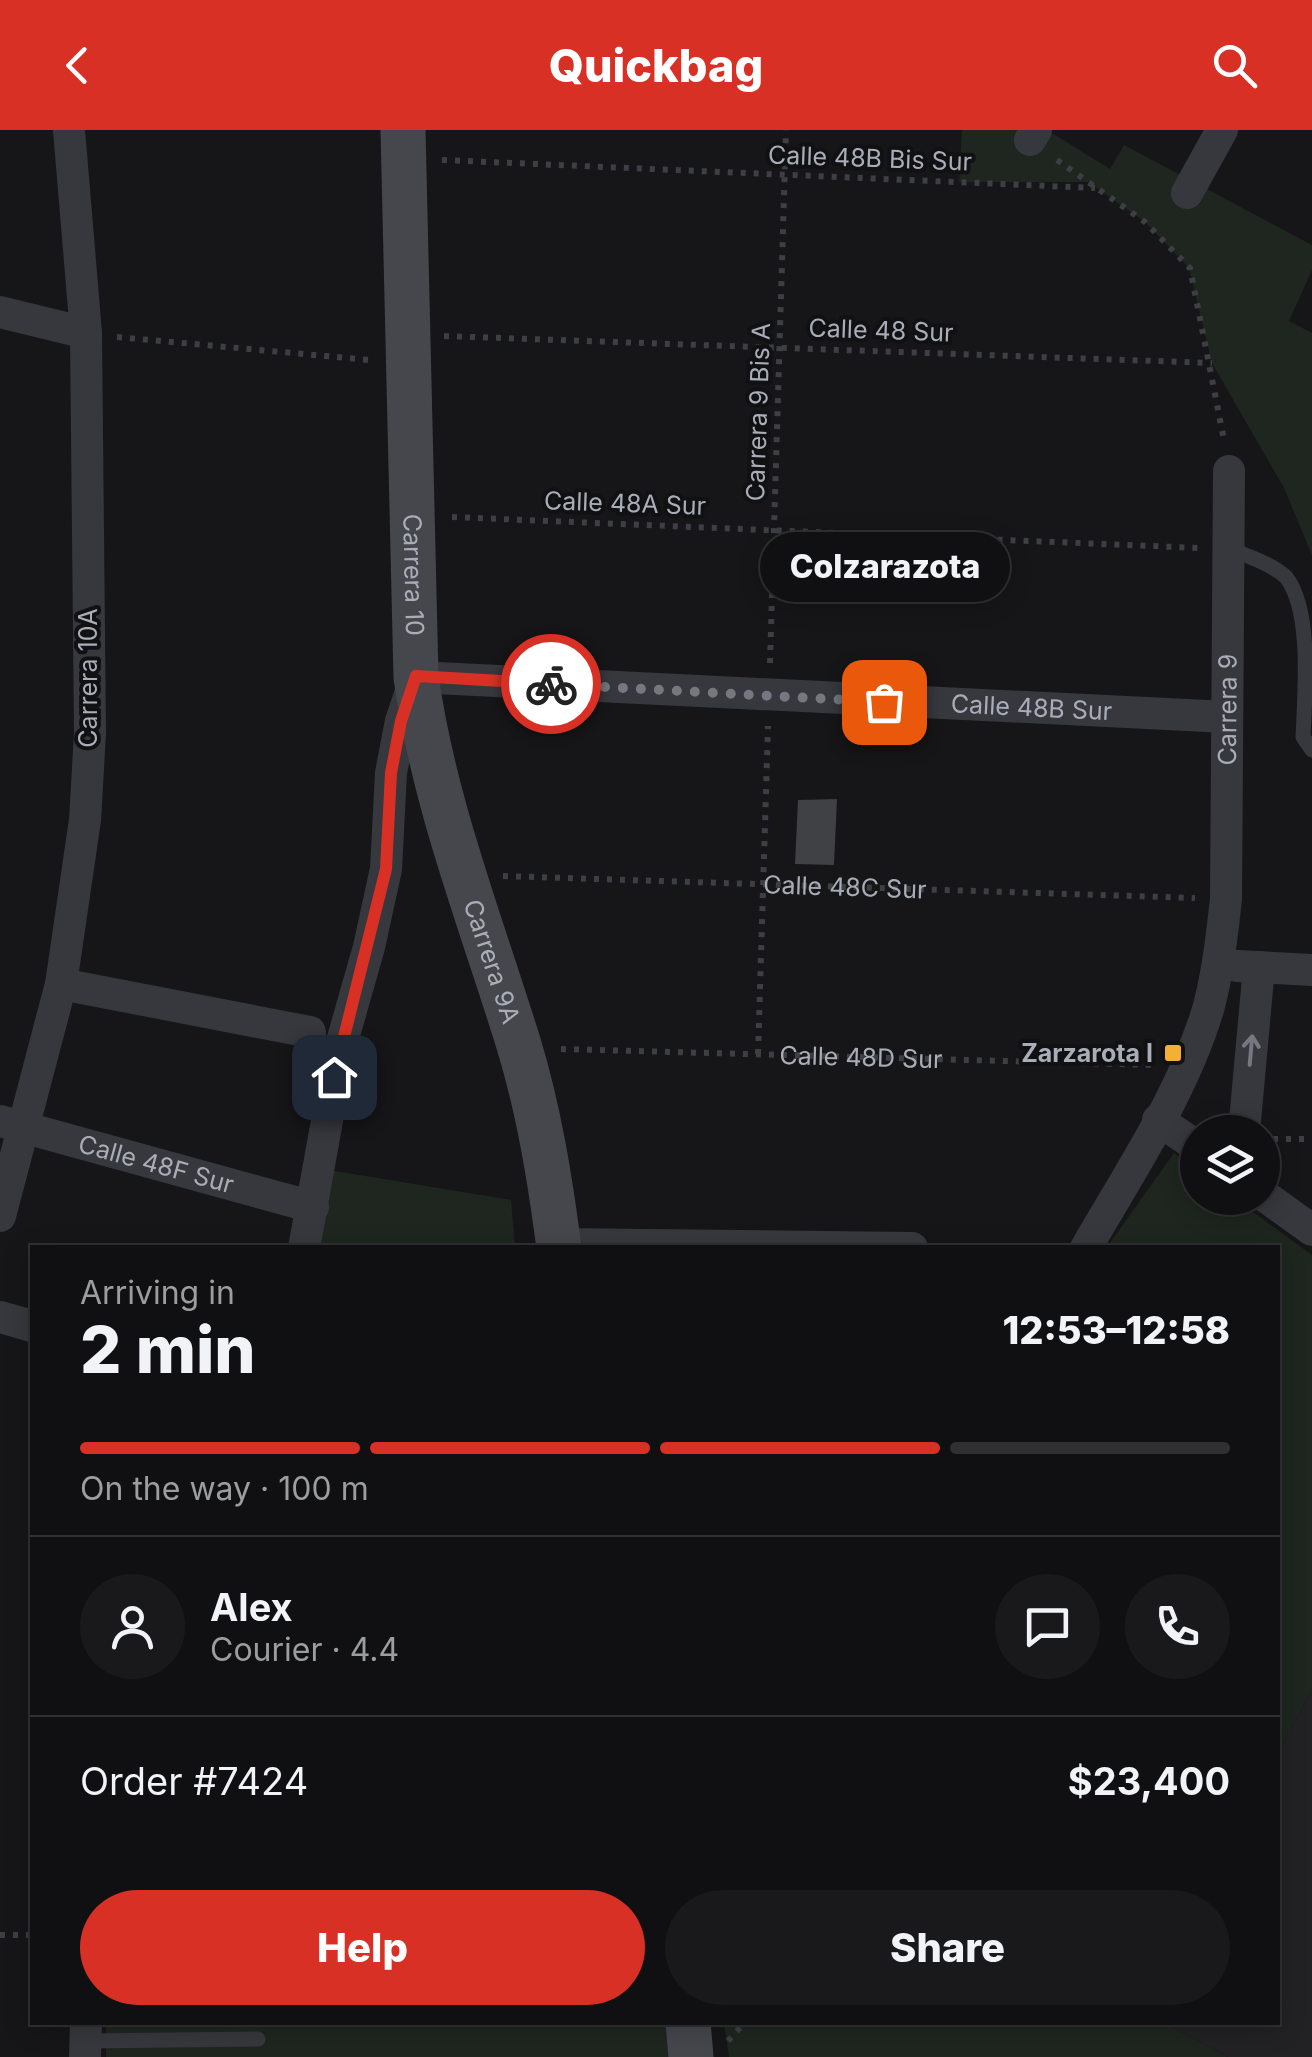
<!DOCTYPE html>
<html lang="en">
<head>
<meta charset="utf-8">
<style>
  body { margin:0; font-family:Inter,sans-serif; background:#19191b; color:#f1f3f6; height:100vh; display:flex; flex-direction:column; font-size:38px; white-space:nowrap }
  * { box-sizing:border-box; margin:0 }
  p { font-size:32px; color:#9c9d9f }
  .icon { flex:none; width:55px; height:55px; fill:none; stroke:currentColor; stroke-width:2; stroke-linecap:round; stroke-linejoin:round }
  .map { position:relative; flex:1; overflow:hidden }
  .drawer { position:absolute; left:30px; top:1115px; width:1250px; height:780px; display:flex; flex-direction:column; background:#101012; border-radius:0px; box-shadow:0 5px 25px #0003,0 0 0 2px #303032 }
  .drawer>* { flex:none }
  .controls { position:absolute; left:1180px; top:985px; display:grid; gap:20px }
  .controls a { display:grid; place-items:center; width:100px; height:100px; border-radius:50%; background:#101012; box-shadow:0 5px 25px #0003,0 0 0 2px #303032; font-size:50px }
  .pin { position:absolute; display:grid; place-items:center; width:85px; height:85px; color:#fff; margin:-42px; border-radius:20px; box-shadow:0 5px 15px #0006 }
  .courier { position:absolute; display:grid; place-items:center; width:100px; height:100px; margin:-50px; border:8px solid #d93025; border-radius:50%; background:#fff; color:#222; box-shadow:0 2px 12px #0007 }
  .bubble { position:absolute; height:70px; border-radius:35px; background:#101012; box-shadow:0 5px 25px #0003,0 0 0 2px #303032; font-size:32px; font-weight:800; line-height:70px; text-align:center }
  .summary em { font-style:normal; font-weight:800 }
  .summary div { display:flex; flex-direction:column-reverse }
  .summary { display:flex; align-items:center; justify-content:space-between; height:170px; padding:0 50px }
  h1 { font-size:65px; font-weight:800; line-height:75px }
  .bar { display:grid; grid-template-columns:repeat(4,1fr); gap:15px 10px; align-content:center; height:120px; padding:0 50px }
  .bar i { height:12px; border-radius:8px; background:#303032 }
  .bar .selected { background:#d93025 }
  .bar p { grid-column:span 4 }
  .line { display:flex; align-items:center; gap:25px; padding:0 50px; border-top:2px solid #303032 }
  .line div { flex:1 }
  .round { display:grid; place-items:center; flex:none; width:105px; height:105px; border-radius:52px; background:#19191b }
  .cta { display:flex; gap:20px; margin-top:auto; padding:20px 50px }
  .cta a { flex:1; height:115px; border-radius:60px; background:#d93025; color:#fff; font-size:40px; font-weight:800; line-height:115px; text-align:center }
  .cta a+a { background:#19191b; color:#f1f3f6 }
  header { display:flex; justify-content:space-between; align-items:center; height:130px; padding:0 50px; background:#d93025; color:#fff; font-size:45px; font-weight:800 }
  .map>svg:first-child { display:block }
  .built { fill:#222225 }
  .green { fill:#1e261f }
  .building { fill:#404145 }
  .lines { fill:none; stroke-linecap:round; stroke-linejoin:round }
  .path { stroke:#3d3f44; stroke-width:6; stroke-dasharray:5 8; stroke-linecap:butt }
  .lane { stroke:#37383d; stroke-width:15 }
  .street { stroke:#37383d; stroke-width:32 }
  .secondary { stroke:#45474d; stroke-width:45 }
  .oneway { stroke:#757881 }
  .done { stroke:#757880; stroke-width:10; stroke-dasharray:0 18 }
  .route { stroke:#d93025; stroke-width:12 }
  .poi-dot { fill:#f2b134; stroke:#111113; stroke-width:4 }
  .labels { text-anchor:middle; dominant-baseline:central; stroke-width:8; stroke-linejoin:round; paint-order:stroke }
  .street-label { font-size:25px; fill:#a8adb8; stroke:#111113 }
  .poi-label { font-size:25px; font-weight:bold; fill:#a8adb8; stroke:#111113; text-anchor:end }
</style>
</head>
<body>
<header><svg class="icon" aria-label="back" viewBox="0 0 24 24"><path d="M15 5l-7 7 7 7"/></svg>Quickbag<svg class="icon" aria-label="search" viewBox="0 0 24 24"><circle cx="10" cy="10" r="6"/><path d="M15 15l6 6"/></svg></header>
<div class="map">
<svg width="1312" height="1927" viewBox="0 0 1312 1927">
  <rect width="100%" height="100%" fill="#161618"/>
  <!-- built -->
  <path class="built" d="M1312 1560V1927H1228L1165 1893 1278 1892V1622Z"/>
  <!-- green -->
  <g class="green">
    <path d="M962 0H1047L1110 39 1124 15 1312 115V140L1289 191 1312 203V425L1284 358 1212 233 1189 138 1145 92 1088 52H959Z"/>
    <path d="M1174 1023 1197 1040 1198 1068H1234L1312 1125V1560L1278 1622V1118L1107 1117Z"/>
    <path d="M329 1040 511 1070 515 1117 312 1118Z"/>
    <path d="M106 1892 666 1893 670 1927H106Z"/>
    <path d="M724 1893H1165L1228 1927H729Z"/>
  </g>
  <!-- building -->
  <path class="building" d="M837 669 834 735 795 734 798 670Z"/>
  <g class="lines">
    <!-- path -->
    <g class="path">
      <path d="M442 30 1095 58"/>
      <path d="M1057 30 1145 92 1190 138 1224 310"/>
      <path d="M444 206 1212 233"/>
      <path d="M117 207 369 230"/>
      <path d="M452 387 1199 418"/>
      <path d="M770 533 786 0"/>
      <path id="s1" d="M503 746 1195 768"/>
      <path id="s2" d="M561 919 1153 935"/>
      <path d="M758 924 768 596"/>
      <path d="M1273 1009H1312"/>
      <path d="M0 1805H32"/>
      <path d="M728 1911 745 1892"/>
    </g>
    <!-- lane -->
    <g class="lane">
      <path d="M1230 419C1249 427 1270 433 1286 447 1312 480 1305 561 1303 607L1312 620"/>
      <path d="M86 1911 258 1909"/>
    </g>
    <!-- street -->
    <g class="street">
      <path d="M1030 10 1036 0"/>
      <path d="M1187 63 1222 0"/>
      <path d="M0 182 86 203"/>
      <path d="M1237 836 1312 840"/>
      <path d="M61 854 310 902"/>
      <path d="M1158 990 1198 1017"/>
      <path id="s3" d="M0 991 313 1077"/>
      <path d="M1244 1002 1259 837"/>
      <path d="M1262 1064 1312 1100"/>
      <path d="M0 1086 61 854 85 690 90 603 86 203 69 0"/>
      <path d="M558 1114 912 1118"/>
      <path id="s4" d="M304 1118 340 919 369 817 386 739 391 643 401 591 416 547 1227 587"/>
      <path id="s5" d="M1086 1118C1130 1041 1184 962 1209 876 1218 841 1222 805 1226 769L1229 341"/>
      <path d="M0 1187 32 1196"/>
      <path d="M85 1927 86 1892"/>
    </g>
    <!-- secondary -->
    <g class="secondary">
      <path id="s6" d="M403 0 416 547C434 674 481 792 519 915 539 981 550 1049 559 1118"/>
      <path d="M688 1892 691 1927"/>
    </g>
  </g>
  <!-- one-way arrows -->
  <defs><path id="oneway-shaft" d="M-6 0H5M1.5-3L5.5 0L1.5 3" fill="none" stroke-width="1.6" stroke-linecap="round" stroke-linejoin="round" transform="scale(2.5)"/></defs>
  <use class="oneway" href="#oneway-shaft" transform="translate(1251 920) rotate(-85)"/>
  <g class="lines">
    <!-- done -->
    <path class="done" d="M551 554 884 572"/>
    <!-- route -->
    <path class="route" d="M334 947 386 739 391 643 401 591 416 546 551 554"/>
  </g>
  <!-- markers -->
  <rect class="poi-dot" x="1163" y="913" width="20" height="20" rx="5"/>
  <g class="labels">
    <!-- street labels -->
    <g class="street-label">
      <text transform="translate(870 28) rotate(2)">Calle 48B Bis Sur</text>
      <text transform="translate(881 200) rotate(2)">Calle 48 Sur</text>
      <text transform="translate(758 282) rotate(-88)">Carrera 9 Bis A</text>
      <text transform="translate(625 373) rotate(2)">Calle 48A Sur</text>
      <text stroke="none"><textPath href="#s6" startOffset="445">Carrera 10</textPath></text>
      <text transform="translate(88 548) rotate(-90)">Carrera 10A</text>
      <text stroke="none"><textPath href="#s4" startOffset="1200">Calle 48B Sur</textPath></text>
      <text stroke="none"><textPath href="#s5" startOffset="570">Carrera 9</textPath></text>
      <text stroke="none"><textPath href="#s1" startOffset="342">Calle 48C Sur</textPath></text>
      <text stroke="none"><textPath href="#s6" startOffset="842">Carrera 9A</textPath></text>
      <text stroke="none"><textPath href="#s2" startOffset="300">Calle 48D Sur</textPath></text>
      <text stroke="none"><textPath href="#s3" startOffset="162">Calle 48F Sur</textPath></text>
    </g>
    <!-- poi labels -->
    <g class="poi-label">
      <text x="1153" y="923">Zarzarota I</text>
    </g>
  </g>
</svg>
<div class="controls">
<a><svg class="icon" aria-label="layers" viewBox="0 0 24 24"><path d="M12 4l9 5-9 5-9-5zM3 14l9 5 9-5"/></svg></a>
</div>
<div class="pin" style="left:884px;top:572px;background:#ea580c"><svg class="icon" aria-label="bag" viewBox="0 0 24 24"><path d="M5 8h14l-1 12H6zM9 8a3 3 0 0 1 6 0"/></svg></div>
<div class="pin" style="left:334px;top:947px;background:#1f2937"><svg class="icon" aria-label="home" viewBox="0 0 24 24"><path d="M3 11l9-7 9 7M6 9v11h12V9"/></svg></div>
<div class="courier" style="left:551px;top:554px"><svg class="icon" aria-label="bike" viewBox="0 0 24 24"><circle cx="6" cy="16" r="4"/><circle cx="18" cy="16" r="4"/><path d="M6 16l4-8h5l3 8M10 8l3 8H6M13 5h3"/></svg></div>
<div class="bubble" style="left:760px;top:402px;width:250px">Colzarazota</div>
<section class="drawer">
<div class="summary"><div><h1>2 min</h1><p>Arriving in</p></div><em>12:53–12:58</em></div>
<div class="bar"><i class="selected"></i><i class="selected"></i><i class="selected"></i><i></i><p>On the way · 100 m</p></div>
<div class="line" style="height:180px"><a class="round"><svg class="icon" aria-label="person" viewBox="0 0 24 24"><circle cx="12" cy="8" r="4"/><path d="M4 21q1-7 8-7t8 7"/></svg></a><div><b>Alex</b><p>Courier · 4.4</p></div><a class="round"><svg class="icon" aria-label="chat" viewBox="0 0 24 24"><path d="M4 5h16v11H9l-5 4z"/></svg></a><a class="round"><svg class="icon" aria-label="phone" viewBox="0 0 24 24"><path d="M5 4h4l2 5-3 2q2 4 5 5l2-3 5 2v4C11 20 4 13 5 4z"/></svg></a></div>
<div class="line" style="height:130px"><div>Order #7424</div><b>$23,400</b></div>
<div class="cta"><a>Help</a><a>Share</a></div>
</section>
</div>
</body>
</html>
